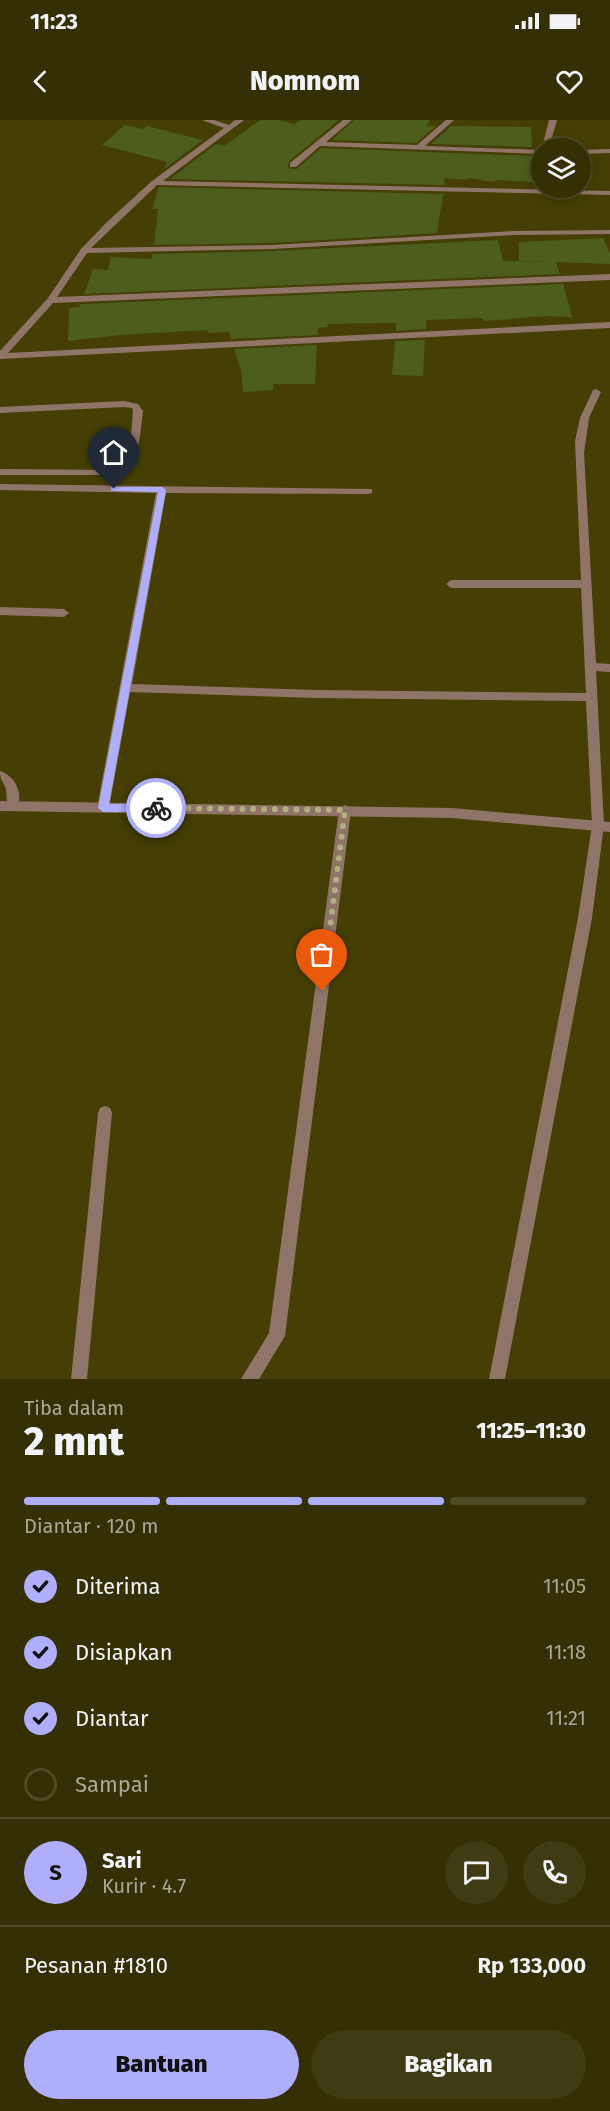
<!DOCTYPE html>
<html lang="id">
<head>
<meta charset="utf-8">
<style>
  body { margin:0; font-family:"Fira Sans",sans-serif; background:#3f3b13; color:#f1f3f6; height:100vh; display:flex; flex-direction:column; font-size:22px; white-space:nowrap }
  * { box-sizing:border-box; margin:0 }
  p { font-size:20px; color:#a9a99a }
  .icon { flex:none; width:33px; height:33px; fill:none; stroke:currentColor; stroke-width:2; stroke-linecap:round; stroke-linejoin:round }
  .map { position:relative; height:1259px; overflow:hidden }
  .panel { display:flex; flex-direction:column; background:#342f04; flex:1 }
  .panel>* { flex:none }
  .buttons { position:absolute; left:531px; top:18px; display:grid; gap:12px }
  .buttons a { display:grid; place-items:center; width:60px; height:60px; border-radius:50%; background:#342f04; box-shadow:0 3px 15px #0003,0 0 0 2px #4e4a26; font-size:30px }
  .pin { position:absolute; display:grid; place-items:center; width:51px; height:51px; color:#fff; margin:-62px -26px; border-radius:50% 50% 50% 0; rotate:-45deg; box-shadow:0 0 6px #0007 }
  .pin .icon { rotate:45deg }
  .courier { position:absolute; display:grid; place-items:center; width:60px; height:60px; margin:-30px; border:4px solid #aeaefb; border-radius:50%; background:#fff; color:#222; box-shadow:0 2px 8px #0007 }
  .head em { font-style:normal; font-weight:800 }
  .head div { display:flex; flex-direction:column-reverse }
  .head { display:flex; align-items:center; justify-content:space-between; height:102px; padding:0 24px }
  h1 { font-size:39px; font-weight:800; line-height:45px }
  .bar { display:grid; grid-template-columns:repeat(4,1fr); gap:9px 6px; align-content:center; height:72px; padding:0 24px }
  .bar i { height:8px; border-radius:4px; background:#4e4a26 }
  .bar .selected { background:#aeaefb }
  .bar p { grid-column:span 4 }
  .line { display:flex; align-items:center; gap:15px; padding:0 24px; border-top:2px solid #4e4a26 }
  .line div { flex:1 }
  .round { display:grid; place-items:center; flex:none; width:63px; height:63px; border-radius:32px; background:#3f3b13 }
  ol { padding:0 24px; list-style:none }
  li { display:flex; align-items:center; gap:18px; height:66px }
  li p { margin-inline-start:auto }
  li .icon { padding:6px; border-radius:50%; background:#aeaefb; color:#111; stroke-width:4 }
  li:last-child { color:#a9a99a }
  li i { width:33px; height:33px; border:3px solid #4e4a26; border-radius:50% }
  .action { display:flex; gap:12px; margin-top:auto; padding:12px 24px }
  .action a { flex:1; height:69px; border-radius:36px; background:#aeaefb; color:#111; font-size:24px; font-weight:800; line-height:69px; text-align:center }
  .action a+a { background:#3f3b13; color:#f1f3f6 }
  .status { display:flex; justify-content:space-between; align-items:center; height:42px; padding:0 30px; background:#342f04; direction:ltr }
  .status svg { height:16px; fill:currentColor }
  header { display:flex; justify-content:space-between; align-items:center; height:78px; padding:0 24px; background:#342f04; font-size:27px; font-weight:800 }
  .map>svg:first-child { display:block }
  .building { fill:#4c5d1d }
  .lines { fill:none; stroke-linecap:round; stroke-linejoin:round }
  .minor { fill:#917468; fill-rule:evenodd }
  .tertiary { fill:#917468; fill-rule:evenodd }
  .route { fill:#aeaefb }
  .done { stroke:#b2ae82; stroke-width:6; stroke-dasharray:0 10.8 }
</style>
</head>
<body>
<div class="status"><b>11:23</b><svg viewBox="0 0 49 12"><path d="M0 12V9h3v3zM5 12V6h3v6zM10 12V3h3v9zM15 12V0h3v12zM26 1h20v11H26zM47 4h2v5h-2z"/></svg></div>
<header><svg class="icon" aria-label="back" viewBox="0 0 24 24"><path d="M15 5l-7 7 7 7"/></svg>Nomnom<svg class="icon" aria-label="heart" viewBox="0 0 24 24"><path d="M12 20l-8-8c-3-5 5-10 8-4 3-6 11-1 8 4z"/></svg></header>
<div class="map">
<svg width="610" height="1259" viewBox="0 0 610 1259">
  <rect width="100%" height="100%" fill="#453f05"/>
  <!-- building -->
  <g class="building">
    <path d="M260 0H279L294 4 301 0H339L289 41 288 47 290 49H297L321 28 532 36 533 62 496 60 494 62 468 58 467 60 445 58 444 65 170 59 216 24 224 26Z"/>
    <path d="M354 0H430L426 6H436L416 23 332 20Z"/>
    <path d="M125 5 144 9 147 6 203 20 164 49 167 42 102 25Z"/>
    <path d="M451 6 531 7 532 27 431 24Z"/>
    <path d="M159 67 443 74 437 113 272 123 154 125 158 89H152Z"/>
    <path d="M603 118 610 133V144L556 142 560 154 84 174 93 149 108 150 111 137 152 139V134L272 131 498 120 503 141 554 142 519 141V122Z"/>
    <path d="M563 164 572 197 546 196 484 201 482 198 426 200V209L396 211V203L327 204 328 207 318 208V215L231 219 229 212 208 213V210L121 215 68 221 69 188 79 187 80 184Z"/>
    <path d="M425 220 423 256 392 255 395 221Z"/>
    <path d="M317 225 315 264H273V270L243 272 241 250 234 229Z"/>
  </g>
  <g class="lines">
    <!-- minor -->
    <g class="minor">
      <path d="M202 0H214L229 5 235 0H244L163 61 610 71V75L157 65 91 128 272 125 513 111 610 110V114L513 115 272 129 87 133 57 177 610 154V160L53 183 8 233 610 202V208L0 239V231L48 178 81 129 107 102 152 61 224 8Z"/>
      <path d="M343 0H352L326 22 417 25 446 0H454L425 26 542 30V34L320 26 296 47H290V43Z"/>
      <path d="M549 0H557L549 28H542Z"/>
      <path d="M610 29V33L580 34V30Z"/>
      <path d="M596 269 601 272 589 298 584 333 596 543 610 544V552L596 551 604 705 592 798 505 1259H489L578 798 592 705 586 581 317 578 130 572 109 688 107 691H99L97 688 156 373 0 370V364L372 369V373L368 374 166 373 132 564 317 570 586 573 581 468H451L446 464 451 460H581L575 321 580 298 593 270Z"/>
      <path d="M124 281 138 284 143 291C140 315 140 338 122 355H0V349L116 350C132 335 131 311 133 291L132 288 124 287 0 293V287Z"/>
      <path d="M0 487 64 489 69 493 64 497 0 495Z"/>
      <path d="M0 651C17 657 23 674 17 690H9C6 684 7 677 6 670 4 661 0 662 0 651Z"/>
      <path d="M345 685 349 687 351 690 285 1216 259 1259H241L269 1213 339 690 341 687Z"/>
      <path d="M105 986 110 988 112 993 87 1259H71L98 993 100 988Z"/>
    </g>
    <!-- tertiary -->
    <path class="tertiary" d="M0 681 452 688 610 702V712L452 698 0 691Z"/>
  </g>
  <!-- route -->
  <path class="route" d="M111 367H162L166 370 109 684H156L161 688 156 692H103L98 688 158 372 114 371H111Z"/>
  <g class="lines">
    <!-- done -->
    <path class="done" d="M156 688 345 690 322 871"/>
  </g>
</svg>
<div class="buttons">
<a><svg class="icon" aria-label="layers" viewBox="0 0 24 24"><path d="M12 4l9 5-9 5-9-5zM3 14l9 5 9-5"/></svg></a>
</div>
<div class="pin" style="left:322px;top:871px;background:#ea580c"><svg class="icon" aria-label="bag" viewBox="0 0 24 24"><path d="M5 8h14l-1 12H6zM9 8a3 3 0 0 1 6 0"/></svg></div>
<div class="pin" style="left:114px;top:369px;background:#1f2937"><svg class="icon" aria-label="home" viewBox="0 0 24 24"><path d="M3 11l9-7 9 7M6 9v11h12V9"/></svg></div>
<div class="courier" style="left:156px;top:688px"><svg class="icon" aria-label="bike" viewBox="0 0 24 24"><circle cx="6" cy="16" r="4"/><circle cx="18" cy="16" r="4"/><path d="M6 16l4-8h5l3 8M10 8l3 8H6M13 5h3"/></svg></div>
</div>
<section class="panel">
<div class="head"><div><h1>2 mnt</h1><p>Tiba dalam</p></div><em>11:25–11:30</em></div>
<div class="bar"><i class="selected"></i><i class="selected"></i><i class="selected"></i><i></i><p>Diantar · 120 m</p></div>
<ol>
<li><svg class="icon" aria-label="check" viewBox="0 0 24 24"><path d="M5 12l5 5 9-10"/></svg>Diterima<p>11:05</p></li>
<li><svg class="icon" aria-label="check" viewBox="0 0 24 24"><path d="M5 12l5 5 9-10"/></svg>Disiapkan<p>11:18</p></li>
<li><svg class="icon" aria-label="check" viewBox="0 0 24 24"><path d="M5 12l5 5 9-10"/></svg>Diantar<p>11:21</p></li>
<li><i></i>Sampai</li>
</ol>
<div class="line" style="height:108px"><b class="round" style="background:#aeaefb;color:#111">S</b><div><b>Sari</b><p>Kurir · 4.7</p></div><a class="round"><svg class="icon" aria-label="chat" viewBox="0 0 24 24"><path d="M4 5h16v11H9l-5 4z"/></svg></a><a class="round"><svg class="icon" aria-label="phone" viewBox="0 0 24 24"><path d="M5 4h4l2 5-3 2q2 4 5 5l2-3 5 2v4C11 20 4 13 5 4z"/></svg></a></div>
<div class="line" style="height:78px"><div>Pesanan #1810</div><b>Rp 133,000</b></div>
<div class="action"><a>Bantuan</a><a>Bagikan</a></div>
</section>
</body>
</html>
